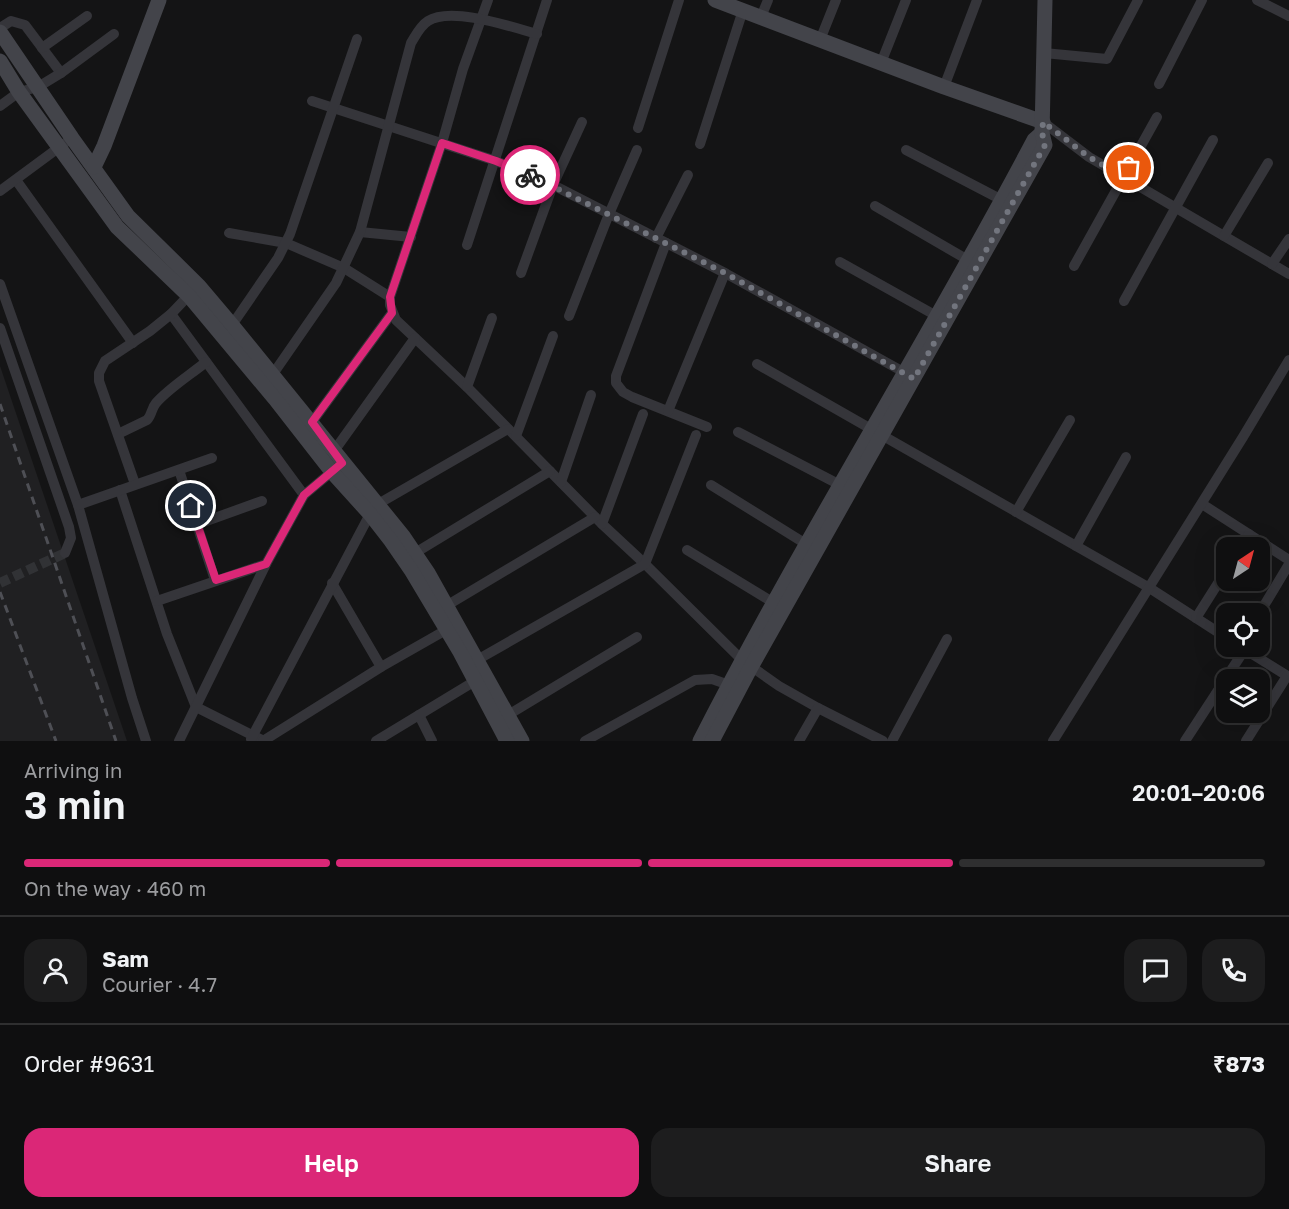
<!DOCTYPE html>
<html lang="en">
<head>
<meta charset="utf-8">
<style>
  body { margin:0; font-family:"Golos Text",sans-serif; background:#1d1d1e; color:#f1f3f6; height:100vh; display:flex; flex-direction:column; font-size:22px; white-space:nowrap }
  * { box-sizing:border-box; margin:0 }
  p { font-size:20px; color:#9b9c9f }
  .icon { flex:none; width:33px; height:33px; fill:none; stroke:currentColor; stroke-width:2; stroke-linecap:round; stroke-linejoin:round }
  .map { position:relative; height:741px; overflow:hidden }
  .sheet { display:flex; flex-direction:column; background:#0f0f10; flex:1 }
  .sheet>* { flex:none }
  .needle { width:39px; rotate:36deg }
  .fabs { position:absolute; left:1216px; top:537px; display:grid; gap:12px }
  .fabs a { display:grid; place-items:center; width:54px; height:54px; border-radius:12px; background:#0f0f10; box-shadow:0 6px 24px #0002,0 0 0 2px #2f2f30; font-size:30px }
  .pin { position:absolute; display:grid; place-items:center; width:51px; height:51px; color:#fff; margin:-26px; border:3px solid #fff; border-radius:50%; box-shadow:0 2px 6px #0007 }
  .courier { position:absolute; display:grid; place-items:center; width:60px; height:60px; margin:-30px; border:4px solid #db2777; border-radius:50%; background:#fff; color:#222; box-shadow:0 2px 8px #0007 }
  .overview em { font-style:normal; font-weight:600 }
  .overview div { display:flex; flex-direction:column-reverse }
  .overview { display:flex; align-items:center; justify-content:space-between; height:102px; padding:0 24px }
  h1 { font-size:39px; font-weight:600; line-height:45px }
  .bar { display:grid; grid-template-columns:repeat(4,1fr); gap:9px 6px; align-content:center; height:72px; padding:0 24px }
  .bar i { height:8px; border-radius:4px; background:#2f2f30 }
  .bar .active { background:#db2777 }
  .bar p { grid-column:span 4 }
  .line { display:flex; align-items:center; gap:15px; padding:0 24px; border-top:2px solid #2f2f30 }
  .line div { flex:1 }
  .round { display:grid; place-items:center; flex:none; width:63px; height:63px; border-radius:18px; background:#1d1d1e }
  .action { display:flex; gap:12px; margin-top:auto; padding:12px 24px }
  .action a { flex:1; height:69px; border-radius:18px; background:#db2777; color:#fff; font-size:24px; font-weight:600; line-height:69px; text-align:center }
  .action a+a { background:#1d1d1e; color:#f1f3f6 }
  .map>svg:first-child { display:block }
  .built { fill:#202022 }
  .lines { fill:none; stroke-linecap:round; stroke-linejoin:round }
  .street-tunnel { stroke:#313235; stroke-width:10; stroke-dasharray:10 5; stroke-linecap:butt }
  .street { stroke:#35353a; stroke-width:10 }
  .secondary { stroke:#43444a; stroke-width:15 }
  .rail { stroke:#4e4f55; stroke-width:3; stroke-dasharray:8 6; stroke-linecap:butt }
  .done { stroke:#72757e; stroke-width:6; stroke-dasharray:0 10.8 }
  .route { stroke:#db2777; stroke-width:8 }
</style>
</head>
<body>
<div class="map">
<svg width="1289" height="741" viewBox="0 0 1289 741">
  <rect width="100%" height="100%" fill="#141415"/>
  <!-- built -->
  <path class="built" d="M0 366 127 741H0Z"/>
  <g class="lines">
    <!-- street-tunnel -->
    <path class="street-tunnel" d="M0 583 65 553"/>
    <!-- street -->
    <g class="street">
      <path d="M488 0 463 69 442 143 390 297V305L396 320 467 387 602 524 645 564 742 660 779 686 818 708 883 741"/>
      <path d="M1257 0 1289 16"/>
      <path d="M761 17 768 0"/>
      <path d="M0 28 11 21 25 25 61 73"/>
      <path d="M820 40 836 0"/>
      <path d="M42 48 87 16"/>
      <path d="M1044 53 1107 59 1138 0"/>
      <path d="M881 63 906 0"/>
      <path d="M1159 84 1202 0"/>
      <path d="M944 87 977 0"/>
      <path d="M312 101 496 161 553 185 725 273 909 375"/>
      <path d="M0 106 19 92 38 87 61 73 114 34"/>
      <path d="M1043 122 1089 157 1289 274"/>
      <path d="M638 128 679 0"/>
      <path d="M700 144 743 10"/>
      <path d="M906 150 1002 200"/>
      <path d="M16 180 133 343"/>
      <path d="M0 191 65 143"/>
      <path d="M875 206 968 260"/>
      <path d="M360 232 411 237"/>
      <path d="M229 233 286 243 344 268 390 297"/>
      <path d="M1224 236 1268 163"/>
      <path d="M656 238 688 175"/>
      <path d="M666 243 616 376V383L623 392 632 397 707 427"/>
      <path d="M467 245 547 0"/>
      <path d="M840 262 942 319"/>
      <path d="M1272 264 1289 239"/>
      <path d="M1074 266 1157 117"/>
      <path d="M521 273 553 185 582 122"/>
      <path d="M0 284 78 505 132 698 146 741"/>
      <path d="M1124 301 1213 140"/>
      <path d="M171 314 304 495"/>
      <path d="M569 316 609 214 637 150"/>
      <path d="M232 325 278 258 290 234 357 39"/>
      <path d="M0 328 69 527 71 538 65 553"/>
      <path d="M757 364 1148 587 1227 638"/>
      <path d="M273 374 336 283 360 232 411 43C416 35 420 26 428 21 451 6 512 27 537 34"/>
      <path d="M467 387 492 318"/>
      <path d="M668 411 725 273"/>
      <path d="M312 422 392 313"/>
      <path d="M738 432 844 487"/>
      <path d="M118 434 147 420C152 415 151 409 156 403 169 388 190 375 206 362"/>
      <path d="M516 436 553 336"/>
      <path d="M334 451 415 338"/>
      <path d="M179 470 215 580"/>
      <path d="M561 482 591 395"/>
      <path d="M135 484 99 381V373L105 361 150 331 171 314 192 292"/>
      <path d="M711 485 806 544"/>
      <path d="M120 490 167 634 196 707 264 741"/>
      <path d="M378 504 508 429"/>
      <path d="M1202 504 1289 560"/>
      <path d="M78 505 212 458"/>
      <path d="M1016 512 1070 420"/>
      <path d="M198 524 262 501"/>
      <path d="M602 524 643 414"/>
      <path d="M1076 546 1126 457"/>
      <path d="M1241 548 1249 534"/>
      <path d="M687 550 774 603"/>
      <path d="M415 553 550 471"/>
      <path d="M332 583 381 667"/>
      <path d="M157 601 266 564"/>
      <path d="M446 606 595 517"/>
      <path d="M1259 614 1289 564"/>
      <path d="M1196 618 1227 569"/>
      <path d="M1241 647 1289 677"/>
      <path d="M477 660 645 564 696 435"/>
      <path d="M419 715 432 741"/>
      <path d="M508 715 637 637"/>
      <path d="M251 739 370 514"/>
      <path d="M179 741 266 564 304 495 335 469"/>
      <path d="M263 741 381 667 446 630"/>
      <path d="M376 741 475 681"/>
      <path d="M585 741 695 680 712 679 729 685"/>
      <path d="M799 741 818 708"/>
      <path d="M892 741 947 639"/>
      <path d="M1053 741 1243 437 1289 360"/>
      <path d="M1185 741 1245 649"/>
      <path d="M1246 741 1287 676"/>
    </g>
    <!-- secondary -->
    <g class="secondary">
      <path d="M715 0 944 87 1043 122"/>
      <path d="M0 32 72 138 128 216 199 286 232 325 403 536 428 573 522 741"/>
      <path d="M0 61 19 92 117 227 189 296 275 399 332 472 370 514 391 541 411 570 460 652 507 741"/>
      <path d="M94 167 104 146 159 0"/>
      <path d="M700 741C804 537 927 343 1034 140L1042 133"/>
      <path d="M712 741 751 667 1045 145 1042 133 1045 0"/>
    </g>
    <!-- rail -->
    <g class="rail">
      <path d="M0 404 116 741"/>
      <path d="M0 592 56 741"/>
    </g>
  </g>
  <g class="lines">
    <!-- done -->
    <path class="done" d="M530 175 725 273 914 379 1045 145 1042 133 1043 122 1089 157 1124 177 1129 168"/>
    <!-- route -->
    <path class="route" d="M191 506 216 580 266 564 304 495 342 463 312 422 392 313 390 297 442 143 496 161 530 175"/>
  </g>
</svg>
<div class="fabs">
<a><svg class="needle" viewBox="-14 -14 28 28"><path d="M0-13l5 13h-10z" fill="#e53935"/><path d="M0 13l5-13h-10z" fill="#9b9c9f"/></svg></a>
<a><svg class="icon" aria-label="locate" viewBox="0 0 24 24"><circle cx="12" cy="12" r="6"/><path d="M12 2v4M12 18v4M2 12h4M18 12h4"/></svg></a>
<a><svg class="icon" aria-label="layers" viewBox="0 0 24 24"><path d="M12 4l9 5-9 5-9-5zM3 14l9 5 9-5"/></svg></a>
</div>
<div class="pin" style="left:1129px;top:168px;background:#ea580c"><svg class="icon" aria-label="bag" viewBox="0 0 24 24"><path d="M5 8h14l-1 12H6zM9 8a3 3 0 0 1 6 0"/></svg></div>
<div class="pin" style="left:191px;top:506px;background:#1f2937"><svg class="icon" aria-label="home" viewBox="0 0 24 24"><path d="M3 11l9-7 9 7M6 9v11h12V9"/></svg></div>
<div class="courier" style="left:530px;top:175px"><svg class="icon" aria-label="bike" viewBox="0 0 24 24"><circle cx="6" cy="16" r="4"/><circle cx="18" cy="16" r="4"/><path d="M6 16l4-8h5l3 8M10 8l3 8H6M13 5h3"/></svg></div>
</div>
<section class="sheet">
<div class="overview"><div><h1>3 min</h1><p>Arriving in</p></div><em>20:01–20:06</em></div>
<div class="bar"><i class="active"></i><i class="active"></i><i class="active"></i><i></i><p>On the way · 460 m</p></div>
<div class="line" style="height:108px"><a class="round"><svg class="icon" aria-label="person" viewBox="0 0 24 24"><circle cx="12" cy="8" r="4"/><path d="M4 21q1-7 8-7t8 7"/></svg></a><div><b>Sam</b><p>Courier · 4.7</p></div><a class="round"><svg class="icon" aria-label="chat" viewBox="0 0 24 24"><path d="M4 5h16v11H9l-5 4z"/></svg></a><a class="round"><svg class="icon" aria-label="phone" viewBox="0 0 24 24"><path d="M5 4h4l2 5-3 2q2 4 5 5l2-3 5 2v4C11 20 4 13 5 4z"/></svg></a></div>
<div class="line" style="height:78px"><div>Order #9631</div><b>₹873</b></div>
<div class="action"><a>Help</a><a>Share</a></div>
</section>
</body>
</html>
